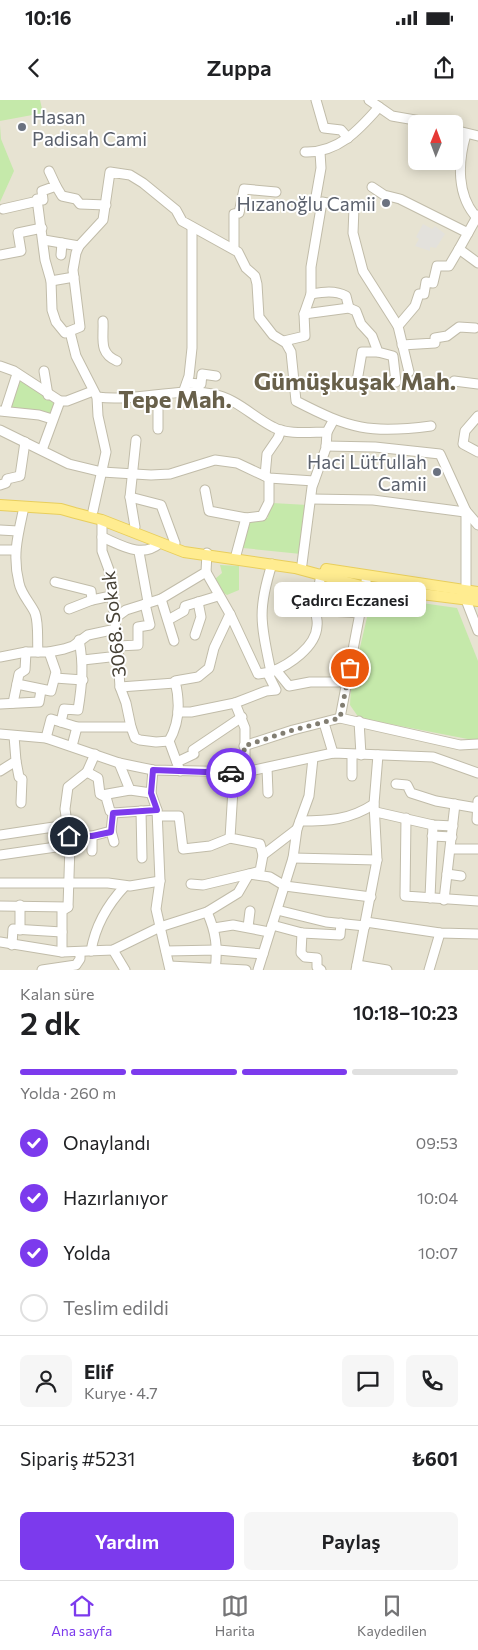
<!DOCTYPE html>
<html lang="tr">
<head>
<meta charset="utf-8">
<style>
  body { margin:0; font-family:Commissioner,sans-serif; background:#f6f6f6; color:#202124; height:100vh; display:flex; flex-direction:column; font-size:19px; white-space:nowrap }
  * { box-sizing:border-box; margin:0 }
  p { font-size:16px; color:#757577 }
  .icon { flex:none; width:28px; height:28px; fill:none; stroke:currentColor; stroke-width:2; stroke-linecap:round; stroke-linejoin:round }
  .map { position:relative; height:870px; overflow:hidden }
  .details { display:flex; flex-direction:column; background:#fff; flex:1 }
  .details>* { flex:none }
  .needle { width:32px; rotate:1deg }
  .tools { position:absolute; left:408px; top:15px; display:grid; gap:10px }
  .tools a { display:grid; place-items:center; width:55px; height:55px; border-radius:8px; background:#fff; box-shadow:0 2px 12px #0003; font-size:25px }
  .pin { position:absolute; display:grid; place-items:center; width:42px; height:42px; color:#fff; margin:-21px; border:2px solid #fff; border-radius:50%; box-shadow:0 1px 5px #0007 }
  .courier { position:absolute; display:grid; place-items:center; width:50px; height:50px; margin:-25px; border:4px solid #7c3aed; border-radius:50%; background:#fff; color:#222; box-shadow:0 1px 6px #0007 }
  .bubble { position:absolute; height:35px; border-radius:8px; background:#fff; box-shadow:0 2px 12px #0003; font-size:16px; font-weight:600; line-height:35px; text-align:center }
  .overview em { font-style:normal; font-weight:600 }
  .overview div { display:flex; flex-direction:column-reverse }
  .overview { display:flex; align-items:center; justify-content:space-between; height:85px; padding:0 20px }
  h1 { font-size:32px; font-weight:600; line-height:38px }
  .bar { display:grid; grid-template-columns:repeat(4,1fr); gap:8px 5px; align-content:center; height:60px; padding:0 20px }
  .bar i { height:6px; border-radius:4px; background:#e0e0e0 }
  .bar .current { background:#7c3aed }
  .bar p { grid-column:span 4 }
  .line { display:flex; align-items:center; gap:12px; padding:0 20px; border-top:1px solid #e0e0e0 }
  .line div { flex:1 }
  .round { display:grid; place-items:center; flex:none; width:52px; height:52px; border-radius:8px; background:#f6f6f6 }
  ol { padding:0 20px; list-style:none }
  li { display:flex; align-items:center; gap:15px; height:55px }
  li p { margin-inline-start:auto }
  li .icon { padding:5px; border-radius:50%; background:#7c3aed; color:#fff; stroke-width:4 }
  li:last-child { color:#757577 }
  li i { width:28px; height:28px; border:2px solid #e0e0e0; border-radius:50% }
  .cta { display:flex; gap:10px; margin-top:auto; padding:10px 20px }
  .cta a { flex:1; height:58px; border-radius:8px; background:#7c3aed; color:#fff; font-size:20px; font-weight:600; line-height:58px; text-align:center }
  .cta a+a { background:#f6f6f6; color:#202124 }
  .status { display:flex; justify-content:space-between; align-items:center; height:35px; padding:0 25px; background:#fff; direction:ltr }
  .status svg { height:14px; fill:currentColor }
  header { display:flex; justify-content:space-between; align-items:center; height:65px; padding:0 20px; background:#fff; font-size:22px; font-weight:600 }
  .tab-bar { display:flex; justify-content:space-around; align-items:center; height:70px; border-top:1px solid #e0e0e0; background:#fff; font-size:14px; color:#757577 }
  .tab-bar a { display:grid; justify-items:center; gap:2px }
  .tab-bar .current { color:#7c3aed }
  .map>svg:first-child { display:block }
  .residential { fill:#e7e3d2; fill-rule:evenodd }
  .green { fill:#c5e9aa }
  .parking { fill:#e3e1dc }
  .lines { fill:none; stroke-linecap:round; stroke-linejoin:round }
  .minor-casing { stroke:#c1bca9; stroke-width:11 }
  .major-casing { stroke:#e8ce5d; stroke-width:12 }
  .minor { stroke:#fff; stroke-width:9 }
  .major { stroke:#ffec90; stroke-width:10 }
  .done { stroke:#827e72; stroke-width:5; stroke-dasharray:0 9 }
  .route { stroke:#7c3aed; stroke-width:6 }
  .worship-dot { fill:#6b7280; stroke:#fff; stroke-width:2 }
  .labels { text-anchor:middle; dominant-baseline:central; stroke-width:4; stroke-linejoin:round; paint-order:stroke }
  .worship-label { font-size:19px; fill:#5b616d; stroke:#fff; text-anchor:end }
  .street-label { font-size:19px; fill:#454034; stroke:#fff }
  .district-label { font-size:24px; font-weight:bold; fill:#68604a; stroke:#fff }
</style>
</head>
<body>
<div class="status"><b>10:16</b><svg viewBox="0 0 49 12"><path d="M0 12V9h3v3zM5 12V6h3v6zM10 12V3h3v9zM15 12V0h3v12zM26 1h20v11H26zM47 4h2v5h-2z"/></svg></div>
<header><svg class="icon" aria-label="back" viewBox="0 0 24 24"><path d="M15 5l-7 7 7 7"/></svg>Zuppa<svg class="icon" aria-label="share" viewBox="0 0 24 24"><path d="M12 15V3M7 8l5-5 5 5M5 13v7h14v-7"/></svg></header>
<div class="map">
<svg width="478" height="870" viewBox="0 0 478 870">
  <rect width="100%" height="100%" fill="#f3f0e4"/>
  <!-- residential -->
  <path class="residential" d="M0 0H478V870H0ZM416 24H454V61H416Z"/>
  <!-- green -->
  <g class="green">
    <path d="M0 0H40L43 13 0 21Z"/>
    <path d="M0 25 1 39 14 71 0 102Z"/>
    <path d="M17 277 56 303 51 316 7 310Z"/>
    <path d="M272 403 308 405 301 454 243 448 249 418H268L269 405Z"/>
    <path d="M220 465 239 466V490L227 495 222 492 215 479 222 473Z"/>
    <path d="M372 496 457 508 478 561V641L359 618 350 605 351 586Z"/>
  </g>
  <!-- parking -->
  <path class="parking" d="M423 124 432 129 435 126 445 134 436 148 430 147V151L415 146 419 139 416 137Z"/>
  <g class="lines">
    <defs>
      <g id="minor">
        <path d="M316 0 324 28 341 30 348 38"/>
        <path d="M369 0 392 16 438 24"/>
        <path d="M454 30 478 36"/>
        <path d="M466 34C458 62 456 96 478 119"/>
        <path d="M305 52C338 53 359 30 379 7"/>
        <path d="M49 71 56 86 42 91 43 100 37 99 45 160 51 181 52 210 56 222 65 233 80 227 73 170 76 153 79 146 103 120 110 72 130 75 143 83 176 110 182 121 238 152 246 168 255 176 257 184 259 217 273 235 286 243 291 252 296 301C350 329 370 334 431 326"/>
        <path d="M56 86 62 96 76 99 80 104 106 105"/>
        <path d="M372 87 384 95 400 99 468 133"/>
        <path d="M315 102 321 68 320 52"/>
        <path d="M3 109 38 101"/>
        <path d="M478 115 459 149 478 163"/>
        <path d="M44 140 79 146"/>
        <path d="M234 149V114L239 113 244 89 276 92"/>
        <path d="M0 155 21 151 18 133 42 128"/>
        <path d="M61 155 62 143"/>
        <path d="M51 181 74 177"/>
        <path d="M311 194C323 192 335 190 346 196L349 208"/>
        <path d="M304 214 349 208 356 211 361 224 372 236 378 252 393 256 396 282"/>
        <path d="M103 221C104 238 98 253 117 261"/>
        <path d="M70 232 76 256 97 297 98 316 106 352 93 411"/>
        <path d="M284 241 305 236 304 214 311 194V167L322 102 354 108 353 133 363 171 398 226"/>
        <path d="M402 245 435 243V238L447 236 459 227 475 228"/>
        <path d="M0 266 14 271 60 301H67L93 291"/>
        <path d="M44 271 48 295"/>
        <path d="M409 272 398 226 415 206 419 194H424L426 182 433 183 437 166H449L459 149"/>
        <path d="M357 281 362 252H378"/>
        <path d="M454 281 478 284"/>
        <path d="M187 283 201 284 202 274 216 276"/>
        <path d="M183 293 189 276 192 248V127"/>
        <path d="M97 297C136 302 178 287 212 294 236 298 253 317 273 327 287 335 311 332 327 332L333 321"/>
        <path d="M0 311 39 315 52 319"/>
        <path d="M5 311 17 274"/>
        <path d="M478 316 465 331 463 344 478 352"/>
        <path d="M158 329V296"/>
        <path d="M0 330 69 364 102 372 151 375 170 374 215 360 237 363 269 378 314 381"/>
        <path d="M326 346 375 347 440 354 466 411 478 425"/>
        <path d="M42 350 60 301"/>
        <path d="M265 376 267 354 278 338 281 330"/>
        <path d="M0 385 6 383 7 379 20 376 25 342"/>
        <path d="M205 390 209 411 246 418"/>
        <path d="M130 397 161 405 175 443"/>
        <path d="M311 399 373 400 465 412"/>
        <path d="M24 407C18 435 12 455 19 483 21 494 31 504 35 513 39 524 37 541 38 552"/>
        <path d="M466 411V500L478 531"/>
        <path d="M102 420V451L109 470 116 529 120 587 126 603 131 627 135 638 140 640 156 642 169 641"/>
        <path d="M135 427 130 397 136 340"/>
        <path d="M0 430 18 431"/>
        <path d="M102 437C121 445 142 459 160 443"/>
        <path d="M0 450H15"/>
        <path d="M139 452 148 502"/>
        <path d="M236 455 246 418 262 416 269 402V378"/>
        <path d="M272 464C257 511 261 524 271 572 289 565 316 547 317 526 318 521 316 515 315 510"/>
        <path d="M302 464 312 387 326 348 327 332"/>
        <path d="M321 474 315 510 360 513"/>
        <path d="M367 476 340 618 460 645 478 644"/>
        <path d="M55 482 91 491 92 500"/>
        <path d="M161 499 174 541"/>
        <path d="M69 509 92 500 111 496"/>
        <path d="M230 514 258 574 271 572"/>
        <path d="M115 518 126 510 161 499 206 472 207 453"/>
        <path d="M168 520 184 511 185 506 218 496"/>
        <path d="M195 535 201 517 198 502"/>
        <path d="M118 546 138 545V527L150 525 145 504"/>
        <path d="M0 557 26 552H49L64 549 73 546 88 535 116 529"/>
        <path d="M83 560 119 556"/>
        <path d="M276 570 289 586 310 582H348"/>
        <path d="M55 578 83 580"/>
        <path d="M17 584 51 591 56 572 49 552"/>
        <path d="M120 587 175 583"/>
        <path d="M13 603 19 574 25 570 26 552"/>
        <path d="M0 604 39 602 41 590"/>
        <path d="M178 612H191L235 603"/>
        <path d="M359 621 361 655"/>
        <path d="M61 622 64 609 78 610C82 585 84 565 79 540"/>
        <path d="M324 623 333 653"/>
        <path d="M0 634 46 638 119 663 153 670 245 672 333 653 433 657 478 673"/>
        <path d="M46 638 51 619 77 627H131"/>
        <path d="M72 646 77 627"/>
        <path d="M244 646 293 630 340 618"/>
        <path d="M352 655V676"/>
        <path d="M16 661 19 677 22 679 21 703"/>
        <path d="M177 662 194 654 193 650 242 617"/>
        <path d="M119 663 130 690 151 693"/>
        <path d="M267 668 268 693"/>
        <path d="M153 670 151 693 157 710 160 781 156 809 170 870"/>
        <path d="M0 671 16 661 14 636"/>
        <path d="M180 671 169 641C180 622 180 601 175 581L198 577 209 568 214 548 230 514 206 472"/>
        <path d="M245 672V628L235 603 266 591 276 590 268 574"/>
        <path d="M234 673 230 738 260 744 263 755"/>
        <path d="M396 684 407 685 411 693 436 701 477 708"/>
        <path d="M102 695 130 690"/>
        <path d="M141 711 142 758"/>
        <path d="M376 712 433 725 453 726"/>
        <path d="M113 713 157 710"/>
        <path d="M158 716H179L183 749 210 746 230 738"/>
        <path d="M406 718 405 796 478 801"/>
        <path d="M477 720 478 701"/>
        <path d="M300 721C328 721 350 720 374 704"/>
        <path d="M111 731 114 742"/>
        <path d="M0 735 67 725"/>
        <path d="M69 736H92L111 731 113 713 110 711 106 697 100 694 98 678 87 672"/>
        <path d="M92 736V751"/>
        <path d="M432 736 452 737"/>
        <path d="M451 749H478"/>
        <path d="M0 755 70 745 65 709 68 687 87 672 95 654"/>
        <path d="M293 758 377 760"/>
        <path d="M447 774 461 776"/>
        <path d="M0 783H108L130 786 160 781"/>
        <path d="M191 784 203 785 249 774 270 777 285 786 371 797"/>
        <path d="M430 798 433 725"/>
        <path d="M444 800 455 704"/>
        <path d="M0 806 68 807"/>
        <path d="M277 810 326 822 365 826"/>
        <path d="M207 812C216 832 218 848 215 870"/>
        <path d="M366 822 440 833 478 834"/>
        <path d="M272 825 302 833 340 835 341 823"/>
        <path d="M248 827 250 811"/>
        <path d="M214 828 233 825 269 832"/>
        <path d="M20 830V805"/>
        <path d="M302 833 301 853 305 857 317 858V867L321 870"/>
        <path d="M0 842 62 852 113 850 160 827 207 812 238 793 249 774 260 771 263 755 297 729"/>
        <path d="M12 845 13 829 62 832"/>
        <path d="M113 850 125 870"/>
        <path d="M91 851C95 827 108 804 125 786"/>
        <path d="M166 851 218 850 263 854"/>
        <path d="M62 852V811L68 807 70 745"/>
        <path d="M357 865 387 870"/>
        <path d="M170 866 246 870"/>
        <path d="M42 870 76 865 80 859V853"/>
        <path d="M258 870 293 758 297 729 309 696 313 658"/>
        <path d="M356 870 377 760 374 704 378 655"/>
        <path d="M429 870 440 833"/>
      </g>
      <g id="major">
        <path d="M0 405 61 409 75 413 102 420 184 452 295 468 365 487 478 501"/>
        <path d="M326 469 478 492"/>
      </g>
    </defs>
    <!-- minor casing -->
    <use href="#minor" class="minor-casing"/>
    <!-- major casing -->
    <use href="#major" class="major-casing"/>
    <!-- minor -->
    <use href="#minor" class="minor"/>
    <!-- major -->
    <use href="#major" class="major"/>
  </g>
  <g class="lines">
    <!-- done -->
    <path class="done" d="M231 673 245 672 244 646 293 630 340 618 350 568"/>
    <!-- route -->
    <path class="route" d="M69 736H92L111 732 113 713 157 710 151 693 153 670 231 673"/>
  </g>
  <!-- markers -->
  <g class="worship-dot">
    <circle cx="22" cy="27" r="5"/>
    <circle cx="386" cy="103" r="5"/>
    <circle cx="437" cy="372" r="5"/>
  </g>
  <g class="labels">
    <!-- worship labels -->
    <g class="worship-label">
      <text x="32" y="16" text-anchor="start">Hasan<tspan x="32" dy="22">Padisah Cami</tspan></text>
      <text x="376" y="103">Hızanoğlu Camii</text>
      <text x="427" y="361">Haci Lütfullah<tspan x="427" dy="22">Camii</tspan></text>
    </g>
    <!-- street labels -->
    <g class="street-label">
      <text transform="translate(113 524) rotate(-96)">3068. Sokak</text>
    </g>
    <!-- district labels -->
    <g class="district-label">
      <text x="355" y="280">Gümüşkuşak Mah.</text>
      <text x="175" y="298">Tepe Mah.</text>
    </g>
  </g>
</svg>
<div class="tools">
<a><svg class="needle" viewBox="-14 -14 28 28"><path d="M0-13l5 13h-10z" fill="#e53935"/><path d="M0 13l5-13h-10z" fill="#757577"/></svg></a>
</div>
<div class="pin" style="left:350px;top:568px;background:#ea580c"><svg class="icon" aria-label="bag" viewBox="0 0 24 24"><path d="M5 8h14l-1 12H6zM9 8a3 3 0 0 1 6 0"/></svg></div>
<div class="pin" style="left:69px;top:736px;background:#1f2937"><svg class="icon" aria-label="home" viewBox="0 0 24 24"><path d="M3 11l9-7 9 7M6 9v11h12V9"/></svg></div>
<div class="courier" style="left:231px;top:673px"><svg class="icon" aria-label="car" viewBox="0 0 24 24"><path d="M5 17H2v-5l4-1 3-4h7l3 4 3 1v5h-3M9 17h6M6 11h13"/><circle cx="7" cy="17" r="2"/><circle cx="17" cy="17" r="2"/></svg></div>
<div class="bubble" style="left:274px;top:482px;width:152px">Çadırcı Eczanesi</div>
</div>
<section class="details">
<div class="overview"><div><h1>2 dk</h1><p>Kalan süre</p></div><em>10:18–10:23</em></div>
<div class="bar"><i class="current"></i><i class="current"></i><i class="current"></i><i></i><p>Yolda · 260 m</p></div>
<ol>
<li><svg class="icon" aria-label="check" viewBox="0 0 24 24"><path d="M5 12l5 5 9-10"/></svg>Onaylandı<p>09:53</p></li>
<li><svg class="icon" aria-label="check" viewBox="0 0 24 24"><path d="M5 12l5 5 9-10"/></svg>Hazırlanıyor<p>10:04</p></li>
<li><svg class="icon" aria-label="check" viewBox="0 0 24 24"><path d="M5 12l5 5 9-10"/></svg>Yolda<p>10:07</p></li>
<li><i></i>Teslim edildi</li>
</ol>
<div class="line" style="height:90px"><a class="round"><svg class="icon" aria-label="person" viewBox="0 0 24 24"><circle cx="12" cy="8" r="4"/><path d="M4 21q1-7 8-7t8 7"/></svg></a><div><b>Elif</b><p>Kurye · 4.7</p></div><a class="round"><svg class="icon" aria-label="chat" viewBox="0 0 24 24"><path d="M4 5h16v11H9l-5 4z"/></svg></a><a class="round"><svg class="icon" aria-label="phone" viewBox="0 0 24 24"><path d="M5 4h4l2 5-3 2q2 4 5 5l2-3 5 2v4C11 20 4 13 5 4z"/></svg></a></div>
<div class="line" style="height:65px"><div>Sipariş #5231</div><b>₺601</b></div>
<div class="cta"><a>Yardım</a><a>Paylaş</a></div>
</section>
<nav class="tab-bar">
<a class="current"><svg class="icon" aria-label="home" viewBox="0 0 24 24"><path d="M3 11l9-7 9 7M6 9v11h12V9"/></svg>Ana sayfa</a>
<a><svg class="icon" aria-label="map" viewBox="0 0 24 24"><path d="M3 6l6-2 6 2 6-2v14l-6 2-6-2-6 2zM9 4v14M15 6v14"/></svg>Harita</a>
<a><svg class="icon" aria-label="saved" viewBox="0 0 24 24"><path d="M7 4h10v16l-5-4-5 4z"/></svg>Kaydedilen</a>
</nav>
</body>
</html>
